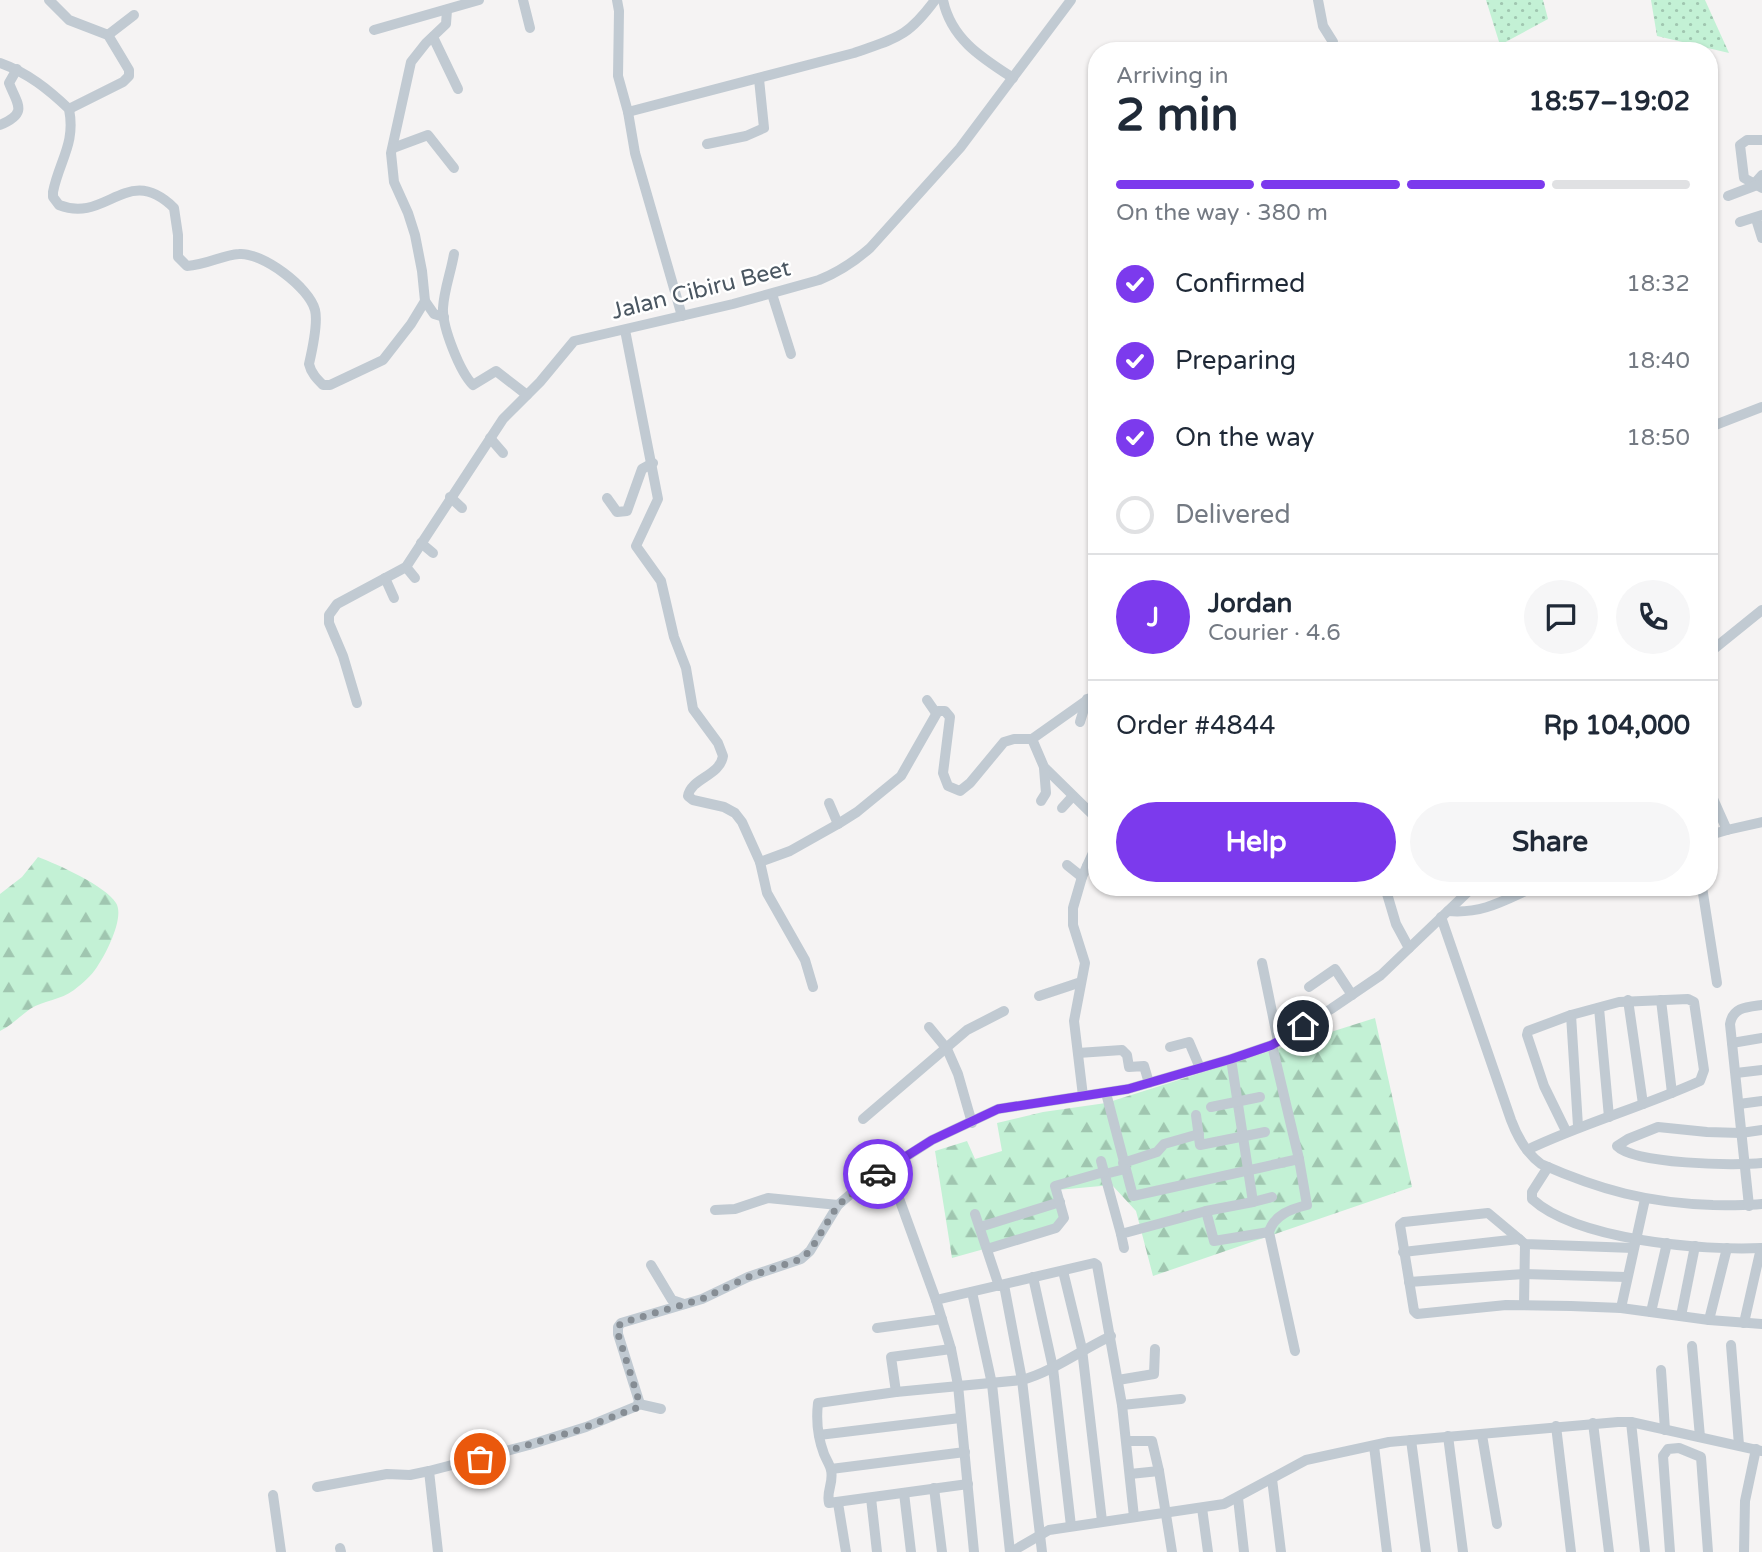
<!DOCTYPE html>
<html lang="en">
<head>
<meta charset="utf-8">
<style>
  body { margin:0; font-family:"Varela Round",sans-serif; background:#f6f6f7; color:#1f2937; height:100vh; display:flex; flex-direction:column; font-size:26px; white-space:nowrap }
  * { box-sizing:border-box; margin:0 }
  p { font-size:23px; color:#747a83 }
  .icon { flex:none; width:38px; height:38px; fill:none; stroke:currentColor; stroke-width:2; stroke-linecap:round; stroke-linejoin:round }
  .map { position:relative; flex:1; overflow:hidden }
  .drawer { position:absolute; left:1088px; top:42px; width:630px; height:854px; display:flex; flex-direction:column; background:#fff; border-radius:28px; box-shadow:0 2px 5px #0004 }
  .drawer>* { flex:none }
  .pin { position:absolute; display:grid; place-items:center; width:60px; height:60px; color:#fff; margin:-30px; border:4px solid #fff; border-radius:50%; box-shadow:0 2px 7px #0007 }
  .courier { position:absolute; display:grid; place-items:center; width:70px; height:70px; margin:-35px; border:5px solid #7c3aed; border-radius:50%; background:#fff; color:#222; box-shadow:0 2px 9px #0007 }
  .headline em { font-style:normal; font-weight:800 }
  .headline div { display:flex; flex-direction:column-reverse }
  .headline { display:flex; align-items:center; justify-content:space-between; height:119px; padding:0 28px }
  h1 { font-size:46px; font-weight:800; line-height:52px }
  .bar { display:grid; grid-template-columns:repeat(4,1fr); gap:10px 7px; align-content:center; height:84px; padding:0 28px }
  .bar i { height:9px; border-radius:5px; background:#e0e1e3 }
  .bar .selected { background:#7c3aed }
  .bar p { grid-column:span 4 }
  .line { display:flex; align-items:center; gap:18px; padding:0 28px; border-top:2px solid #e0e1e3 }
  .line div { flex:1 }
  .round { display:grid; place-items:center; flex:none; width:74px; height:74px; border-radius:37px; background:#f6f6f7 }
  ol { padding:0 28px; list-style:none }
  li { display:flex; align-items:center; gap:21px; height:77px }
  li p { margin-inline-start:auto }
  li .icon { padding:7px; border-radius:50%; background:#7c3aed; color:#fff; stroke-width:4 }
  li:last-child { color:#747a83 }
  li i { width:38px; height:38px; border:4px solid #e0e1e3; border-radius:50% }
  .primary-button { display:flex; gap:14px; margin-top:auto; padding:14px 28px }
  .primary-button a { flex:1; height:80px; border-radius:42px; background:#7c3aed; color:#fff; font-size:28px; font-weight:800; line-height:80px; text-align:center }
  .primary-button a+a { background:#f6f6f7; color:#1f2937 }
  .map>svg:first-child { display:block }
  .grass { fill:url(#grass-dots) }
  .forest { fill:url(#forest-firs) }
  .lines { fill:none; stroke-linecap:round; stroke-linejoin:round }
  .street { stroke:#c1cad2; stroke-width:10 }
  .done { stroke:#868d94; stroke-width:7; stroke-dasharray:0 12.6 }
  .route { stroke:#7c3aed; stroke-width:9 }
  .labels { text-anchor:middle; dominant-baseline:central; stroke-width:5; stroke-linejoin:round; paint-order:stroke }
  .street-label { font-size:23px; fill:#4a5661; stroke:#fff }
</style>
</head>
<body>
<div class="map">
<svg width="1762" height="1552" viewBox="0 0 1762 1552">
  <defs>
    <pattern id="grass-dots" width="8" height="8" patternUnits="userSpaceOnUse" patternTransform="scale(1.75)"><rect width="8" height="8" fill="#c3f1d5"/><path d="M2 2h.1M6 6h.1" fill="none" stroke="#a0c6b0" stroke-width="1.8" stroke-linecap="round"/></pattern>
    <pattern id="forest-firs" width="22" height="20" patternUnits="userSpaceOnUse" patternTransform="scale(1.75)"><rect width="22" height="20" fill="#c3f1d5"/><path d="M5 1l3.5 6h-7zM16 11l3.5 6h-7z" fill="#a0c6b0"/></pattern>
  </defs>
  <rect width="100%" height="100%" fill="#f5f3f3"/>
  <!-- grass -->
  <g class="grass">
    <path d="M1486 0H1543L1548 19 1500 45Z"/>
    <path d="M1651 0H1705L1729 53 1657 36Z"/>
  </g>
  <!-- forest -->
  <g class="forest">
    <path d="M38 857C57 864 106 886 116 903 125 917 106 954 97 967 92 975 82 984 74 990 61 1000 44 1000 30 1009 20 1016 12 1025 0 1031V894L22 877Z"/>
    <path d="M1375 1018 1412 1187 1153 1276 1136 1211 1112 1185 1057 1190 1063 1227 952 1258 935 1151 967 1141 975 1159 1002 1151 997 1123 1043 1112 1106 1103Z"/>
  </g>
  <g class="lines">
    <!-- street -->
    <g class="street">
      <path d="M49 0 69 20 108 35 129 70V76L123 82 69 109"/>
      <path d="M523 0 530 28"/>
      <path d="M617 0 619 11 618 76 628 112 854 53C896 38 907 38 935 0"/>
      <path d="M943 0C951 39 982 58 1013 78"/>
      <path d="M1318 0 1323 26 1333 42"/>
      <path d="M374 30 479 0"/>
      <path d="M108 35 134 15"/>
      <path d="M433 37 458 89"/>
      <path d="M0 63C28 73 48 89 69 109 76 144 59 161 53 192V197L59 205C107 224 127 162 174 208L178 235V257L187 266C207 265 222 255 239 254 262 252 309 287 315 310 318 322 312 351 309 364 311 373 317 379 323 385H330L383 360 411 324 425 301 422 271 415 235 408 213 394 182 391 153 411 62 426 43 446 24 447 10"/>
      <path d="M628 112 635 153 682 316"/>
      <path d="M0 125C29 113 17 104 9 83L17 69"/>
      <path d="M1762 140H1747L1740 145 1744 178 1762 188"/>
      <path d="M707 144 746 136 764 128 759 79"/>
      <path d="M393 148 428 135 454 168"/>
      <path d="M1754 184 1762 175"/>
      <path d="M1728 196 1757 185"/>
      <path d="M1740 222 1762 215"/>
      <path d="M1757 222 1762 238"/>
      <path d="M454 254C451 272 444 290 443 308 442 327 460 372 473 385L496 371 527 395"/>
      <path d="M772 294 791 354"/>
      <path d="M425 301 434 314 444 317"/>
      <path d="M625 330 658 499 636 546 661 581 674 637 686 668 693 709 718 743 723 756C720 776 691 778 688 796L693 800 724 807 735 813 742 822 760 862 767 893 805 960 813 987"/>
      <path d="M1710 427 1762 407"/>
      <path d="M490 438 503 453"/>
      <path d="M450 497 462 508"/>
      <path d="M607 498 617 512 627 511 642 469 653 463"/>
      <path d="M421 543 433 553"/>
      <path d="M406 567 415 578"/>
      <path d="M385 578 394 598"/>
      <path d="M1710 652 1762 610"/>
      <path d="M927 700 936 713"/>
      <path d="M357 703 343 656 329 623V615L337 604 406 567 503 419 540 382 574 341 733 304 819 280C839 272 854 262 870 248L960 148 1071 0"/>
      <path d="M1080 722 1087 699"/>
      <path d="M1032 739 1044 767 1097 819"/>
      <path d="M1710 792 1727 830 1762 822"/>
      <path d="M1041 801 1046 793 1044 768"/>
      <path d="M829 803 838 824"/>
      <path d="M1062 808 1072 797"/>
      <path d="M1710 835 1727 830"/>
      <path d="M760 862 790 851 838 824 857 812 901 776 938 711H945L950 717 943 773 948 786 960 791 970 783 1004 742 1014 739H1032L1097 693"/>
      <path d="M1067 865 1082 877"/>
      <path d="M1087 866 1097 873"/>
      <path d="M1118 887 1124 891"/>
      <path d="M1385 887 1396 924 1409 948"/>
      <path d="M1702 887 1717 983"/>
      <path d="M1448 911C1482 914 1503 901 1534 887"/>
      <path d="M1441 917 1511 1120C1517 1136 1526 1153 1541 1164 1600 1190 1648 1203 1713 1205 1730 1205 1746 1206 1762 1204"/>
      <path d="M1262 963 1278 1041"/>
      <path d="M1309 987 1335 969 1352 995"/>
      <path d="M1039 996 1081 982"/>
      <path d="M1628 1000 1643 1104"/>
      <path d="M1661 1000 1672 1093"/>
      <path d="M1599 1008 1609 1117"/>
      <path d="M1571 1015 1578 1126"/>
      <path d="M929 1027 947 1049 958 1074 972 1123"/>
      <path d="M1732 1043 1762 1038"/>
      <path d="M1272 1045 1299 1159 1307 1205C1291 1209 1274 1215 1269 1232L1295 1351"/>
      <path d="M1170 1047 1189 1042 1200 1068"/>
      <path d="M1078 1053 1122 1050 1127 1055 1129 1067 1144 1066 1149 1083"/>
      <path d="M1231 1059 1253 1202 1272 1197"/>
      <path d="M1736 1073 1762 1070"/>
      <path d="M1106 1093 1133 1196 1299 1159"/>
      <path d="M1083 1096 1074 1021 1085 963 1073 925V908L1082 877 1097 844"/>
      <path d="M1739 1104 1762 1101"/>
      <path d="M1211 1107 1260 1097"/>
      <path d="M1196 1115 1200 1145 1265 1132"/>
      <path d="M863 1119 967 1030 1004 1011"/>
      <path d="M1762 1130 1741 1133 1707 1132 1658 1127 1628 1139 1617 1146C1634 1164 1736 1166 1762 1163"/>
      <path d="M1527 1150C1583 1123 1643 1107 1700 1081L1704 1070 1694 1002 1688 999 1619 1002 1571 1015 1528 1031 1527 1035 1544 1086 1566 1131"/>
      <path d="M1101 1161 1121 1234"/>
      <path d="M1123 1163 1157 1152 1164 1144 1199 1134"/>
      <path d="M1548 1167 1532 1192V1199C1577 1240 1702 1251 1762 1248"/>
      <path d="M888 1168 936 1300 951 1349 958 1385 974 1552"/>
      <path d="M1105 1174 1125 1169"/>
      <path d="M1749 1206 1730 1024C1733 1007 1747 1007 1762 1005"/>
      <path d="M715 1210 735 1209 768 1198 838 1205"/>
      <path d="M1206 1211 1214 1241 1269 1232"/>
      <path d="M975 1214 999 1286"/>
      <path d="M980 1227 1060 1202"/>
      <path d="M1124 1248 1121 1234 1206 1211 1253 1202"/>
      <path d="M1633 1248 1525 1244 1488 1213 1404 1222 1400 1225 1414 1311 1417 1314 1506 1305 1571 1306 1621 1308 1709 1320 1762 1324"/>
      <path d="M987 1249 1056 1228 1064 1218 1055 1186 1104 1172"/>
      <path d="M1403 1252 1519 1239"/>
      <path d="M651 1265 672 1300 684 1304"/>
      <path d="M1063 1271 1082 1349 1102 1521"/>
      <path d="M1033 1277 1053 1368 1071 1526"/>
      <path d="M1409 1282 1524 1274 1626 1277"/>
      <path d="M1004 1285 1022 1380 1042 1552"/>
      <path d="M972 1292 992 1384 1010 1552"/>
      <path d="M936 1300 1094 1263 1097 1265 1122 1405 1134 1517"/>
      <path d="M1524 1305 1525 1244"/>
      <path d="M1621 1308 1645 1199"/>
      <path d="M1651 1312 1667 1243"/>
      <path d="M1681 1316 1695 1246"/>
      <path d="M1709 1320 1727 1248"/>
      <path d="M1744 1323 1761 1248"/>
      <path d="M877 1328 942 1319"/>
      <path d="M1731 1345 1739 1445"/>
      <path d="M1692 1346 1700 1437"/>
      <path d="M1661 1370 1665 1430"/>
      <path d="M1118 1380 1154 1374 1155 1349"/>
      <path d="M896 1392 891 1357 951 1349"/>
      <path d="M639 1404 661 1409"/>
      <path d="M1122 1405 1181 1399"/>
      <path d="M1631 1422 1645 1552"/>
      <path d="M1593 1423 1609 1552"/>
      <path d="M1556 1426 1571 1552"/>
      <path d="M819 1435 960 1418"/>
      <path d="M1482 1435 1497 1524"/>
      <path d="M1448 1436 1463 1552"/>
      <path d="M1411 1440 1426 1552"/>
      <path d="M1127 1441H1152L1159 1471"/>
      <path d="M1374 1446 1387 1552"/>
      <path d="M831 1469 965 1452"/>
      <path d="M1130 1474 1159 1471 1172 1552"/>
      <path d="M1272 1479 1281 1552"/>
      <path d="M968 1484 829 1503C826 1491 834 1483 831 1470 830 1465 826 1459 824 1454 818 1438 816 1420 818 1403L896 1392 1022 1380C1054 1371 1081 1350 1111 1336"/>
      <path d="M317 1487 387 1474 410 1475 429 1471"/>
      <path d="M934 1488 942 1552"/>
      <path d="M904 1493 911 1552"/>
      <path d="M273 1495 281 1552"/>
      <path d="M871 1498 877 1552"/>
      <path d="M1238 1498 1244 1552"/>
      <path d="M838 1503 846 1552"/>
      <path d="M1202 1508 1208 1552"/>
      <path d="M340 1548 341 1552"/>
      <path d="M438 1552 429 1471 529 1445 586 1427 637 1406 639 1401 618 1334V1327L621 1323 702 1299 748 1277 801 1259 810 1251 838 1205 860 1186 932 1140 998 1109 1128 1089 1231 1059 1272 1045 1331 1009 1381 975 1473 887"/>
      <path d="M1011 1552 1049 1530 1224 1504 1306 1460 1389 1442 1618 1422H1631L1762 1451"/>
      <path d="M1670 1552 1663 1456 1668 1449 1679 1448 1701 1457 1708 1552"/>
      <path d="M1744 1552 1745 1501 1756 1449"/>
    </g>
  </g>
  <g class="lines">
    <!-- done -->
    <path class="done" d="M480 1459 578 1430 636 1408 639 1401 618 1334V1327L621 1323 702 1299 748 1277 801 1259 810 1251 838 1205 878 1174"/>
    <!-- route -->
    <path class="route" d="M878 1174 932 1140 998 1109 1128 1089 1231 1059 1272 1045 1303 1026"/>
  </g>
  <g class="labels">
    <!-- street labels -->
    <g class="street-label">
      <text transform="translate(701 290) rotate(-14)">Jalan Cibiru Beet</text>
    </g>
  </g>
</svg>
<div class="pin" style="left:480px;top:1459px;background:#ea580c"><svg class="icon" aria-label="bag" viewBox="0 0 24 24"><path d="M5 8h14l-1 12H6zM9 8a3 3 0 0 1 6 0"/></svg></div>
<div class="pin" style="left:1303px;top:1026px;background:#1f2937"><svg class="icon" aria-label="home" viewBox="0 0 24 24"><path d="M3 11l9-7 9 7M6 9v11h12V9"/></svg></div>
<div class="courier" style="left:878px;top:1174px"><svg class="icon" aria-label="car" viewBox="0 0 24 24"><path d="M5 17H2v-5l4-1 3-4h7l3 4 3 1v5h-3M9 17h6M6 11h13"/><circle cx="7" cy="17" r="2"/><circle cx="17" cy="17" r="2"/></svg></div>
<section class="drawer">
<div class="headline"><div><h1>2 min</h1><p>Arriving in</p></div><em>18:57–19:02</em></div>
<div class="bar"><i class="selected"></i><i class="selected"></i><i class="selected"></i><i></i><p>On the way · 380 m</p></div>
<ol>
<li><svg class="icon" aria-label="check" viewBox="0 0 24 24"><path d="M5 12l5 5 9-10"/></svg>Confirmed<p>18:32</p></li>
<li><svg class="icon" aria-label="check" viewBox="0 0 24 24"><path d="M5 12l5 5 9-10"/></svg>Preparing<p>18:40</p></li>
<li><svg class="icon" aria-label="check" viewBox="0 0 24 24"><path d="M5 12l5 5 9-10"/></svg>On the way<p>18:50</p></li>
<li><i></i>Delivered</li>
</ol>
<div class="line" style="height:126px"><b class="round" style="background:#7c3aed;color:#fff">J</b><div><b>Jordan</b><p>Courier · 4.6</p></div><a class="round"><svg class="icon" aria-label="chat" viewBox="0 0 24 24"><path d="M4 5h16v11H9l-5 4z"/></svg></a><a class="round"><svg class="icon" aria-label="phone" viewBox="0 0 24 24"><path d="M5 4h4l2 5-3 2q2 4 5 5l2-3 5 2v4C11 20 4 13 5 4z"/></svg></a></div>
<div class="line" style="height:91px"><div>Order #4844</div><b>Rp 104,000</b></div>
<div class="primary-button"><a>Help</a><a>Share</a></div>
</section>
</div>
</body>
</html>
